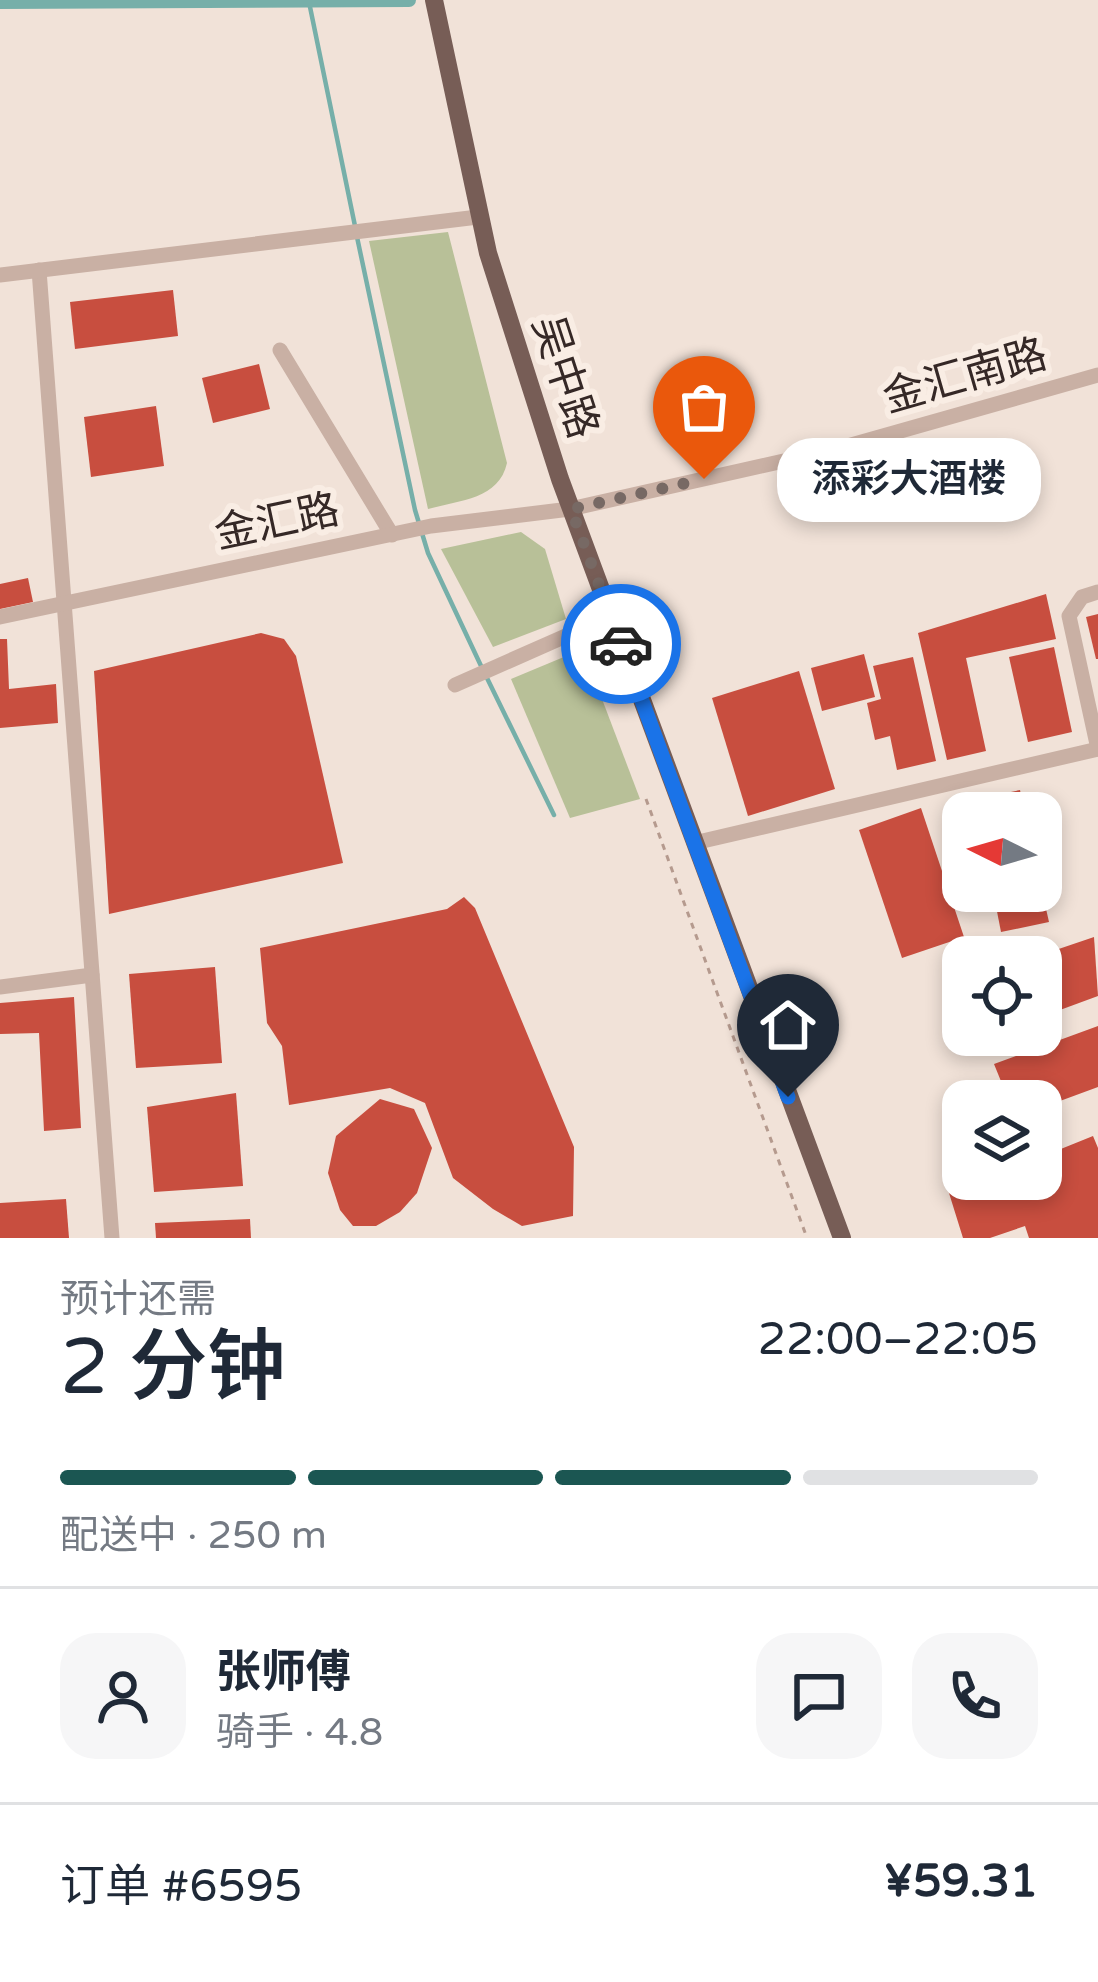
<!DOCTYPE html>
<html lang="zh">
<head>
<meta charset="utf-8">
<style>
  body { margin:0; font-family:"Varela Round","Noto Sans SC",sans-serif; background:#f6f6f7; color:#1f2937; height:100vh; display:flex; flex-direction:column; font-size:45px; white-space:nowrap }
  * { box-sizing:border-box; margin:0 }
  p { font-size:39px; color:#747a83 }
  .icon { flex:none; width:66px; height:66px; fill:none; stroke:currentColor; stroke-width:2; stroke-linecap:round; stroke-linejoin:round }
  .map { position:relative; height:1238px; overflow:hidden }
  .drawer { display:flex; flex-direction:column; background:#fff; flex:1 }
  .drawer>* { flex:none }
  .needle { width:78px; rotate:275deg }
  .fabs { position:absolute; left:942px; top:792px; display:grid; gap:24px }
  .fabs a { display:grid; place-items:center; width:120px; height:120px; border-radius:24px; background:#fff; box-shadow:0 6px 18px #0003; font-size:60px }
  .pin { position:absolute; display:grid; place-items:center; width:102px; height:102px; color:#fff; margin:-123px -51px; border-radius:50% 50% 50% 0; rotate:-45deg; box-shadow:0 0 12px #0007 }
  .pin .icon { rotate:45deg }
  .courier { position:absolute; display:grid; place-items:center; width:120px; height:120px; margin:-60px; border:9px solid #1a73e8; border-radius:50%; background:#fff; color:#222; box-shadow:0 3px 15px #0007 }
  .bubble { position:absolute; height:84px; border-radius:36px; background:#fff; box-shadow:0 6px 18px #0003; font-size:39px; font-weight:600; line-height:84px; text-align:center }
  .headline em { font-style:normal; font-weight:600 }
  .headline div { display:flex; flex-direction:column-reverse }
  .headline { display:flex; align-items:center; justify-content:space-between; height:204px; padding:0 60px }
  h1 { font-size:78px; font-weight:600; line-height:90px }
  .bar { display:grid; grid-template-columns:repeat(4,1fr); gap:18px 12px; align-content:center; height:144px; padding:0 60px }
  .bar i { height:15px; border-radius:9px; background:#e0e1e3 }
  .bar .current { background:#1b5652 }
  .bar p { grid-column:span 4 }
  .line { display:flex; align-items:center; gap:30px; padding:0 60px; border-top:3px solid #e0e1e3 }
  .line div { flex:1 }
  .round { display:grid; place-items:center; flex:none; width:126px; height:126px; border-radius:36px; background:#f6f6f7 }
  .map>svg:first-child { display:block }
  .green { fill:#b8c098 }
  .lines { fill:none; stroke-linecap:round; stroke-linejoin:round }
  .stream { stroke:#76afa9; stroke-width:4.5 }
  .canal { stroke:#76afa9; stroke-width:14 }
  .building { fill:#c84e3f }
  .path { stroke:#b59a8e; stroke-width:3; stroke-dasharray:6 6; stroke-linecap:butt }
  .minor { stroke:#c9b0a4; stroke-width:15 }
  .major { stroke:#775d56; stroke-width:18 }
  .done { stroke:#776964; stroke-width:12; stroke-dasharray:0 21.6 }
  .route { stroke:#1a73e8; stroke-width:15 }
  .labels { text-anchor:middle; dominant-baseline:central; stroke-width:12; stroke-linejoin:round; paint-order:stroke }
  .street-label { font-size:42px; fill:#352826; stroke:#f9ede4 }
</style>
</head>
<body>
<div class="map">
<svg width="1098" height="1238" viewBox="0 0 1098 1238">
  <rect width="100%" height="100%" fill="#f1e2d8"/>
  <!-- green -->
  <g class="green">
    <path d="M448 232 507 463C499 499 461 500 428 509L369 241Z"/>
    <path d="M521 532 545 549 566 619 493 647 441 549Z"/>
    <path d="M583 649 640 799 570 818 511 679Z"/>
  </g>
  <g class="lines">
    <!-- stream -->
    <g class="stream">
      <path d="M309 2 355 226"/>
      <path d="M357 237 415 510 428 553 482 668"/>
      <path d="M487 678 554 815"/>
    </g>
    <!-- canal -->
    <path class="canal" d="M0 2 409 0"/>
  </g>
  <!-- building -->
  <g class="building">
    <path d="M173 290 178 336 75 349 70 302Z"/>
    <path d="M259 364 270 409 213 423 202 378Z"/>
    <path d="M156 406 164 466 91 477 84 417Z"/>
    <path d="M28 578 33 602 0 609V584Z"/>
    <path d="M1046 594 1056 639 966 658 986 751 947 760 918 633Z"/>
    <path d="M1098 614V659H1096L1086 617Z"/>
    <path d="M261 633 284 639 296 656 343 863 109 914 94 671Z"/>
    <path d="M0 639H7L9 689 56 684 58 723 0 728Z"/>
    <path d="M1054 647 1072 732 1028 742 1009 657Z"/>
    <path d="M864 654 875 697 822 711 811 668Z"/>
    <path d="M913 657 936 761 897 770 890 736 875 740 867 703 881 699 873 666Z"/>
    <path d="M799 671 835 789 748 816 712 698Z"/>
    <path d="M1020 790 1025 813H976L973 800Z"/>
    <path d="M921 808 964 937 902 958 859 830Z"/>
    <path d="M993 891H1042L1049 922 1001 932Z"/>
    <path d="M464 897 475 908 574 1147 573 1216 522 1226 493 1209 453 1178 425 1103 390 1088 289 1105 282 1046 267 1023 260 948 447 909Z"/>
    <path d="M1094 937 1098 996 1041 1017V955Z"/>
    <path d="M215 967 222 1063 136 1068 129 974Z"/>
    <path d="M74 997 81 1128 44 1131 39 1033 0 1034V1003Z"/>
    <path d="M1098 1026V1087L1041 1108V1101H1009L994 1064Z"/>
    <path d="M236 1093 243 1186 154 1192 147 1107Z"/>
    <path d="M380 1099 414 1109 432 1148 417 1193 400 1212 376 1226H353L340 1210 328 1173 336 1136Z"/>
    <path d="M1093 1136 1098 1148V1238H1029L1025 1226 990 1238H963L944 1177 963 1171V1179H1041V1157Z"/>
    <path d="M66 1199 69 1238H0V1203Z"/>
    <path d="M250 1219 251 1238H156L155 1223Z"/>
  </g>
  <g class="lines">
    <!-- path -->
    <path class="path" d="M646 799 807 1238"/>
    <!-- minor -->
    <g class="minor">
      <path d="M39 270 112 1238"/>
      <path d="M0 275 478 217"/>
      <path d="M280 350 392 535"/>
      <path d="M0 617 431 526 570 509 837 449 1098 375"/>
      <path d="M455 685 611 616"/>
      <path d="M1098 749 1069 616 1082 597 1098 592"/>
      <path d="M694 843 1098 749"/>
      <path d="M0 987 92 975"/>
    </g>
    <!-- major -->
    <path class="major" d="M434 0 488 253 560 479 842 1238"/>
  </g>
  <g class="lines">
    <!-- done -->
    <path class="done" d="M621 644 571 509 704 479"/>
    <!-- route -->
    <path class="route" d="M621 644 788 1097"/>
  </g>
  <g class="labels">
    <!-- street labels -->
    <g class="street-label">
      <text transform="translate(965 376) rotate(-16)">金汇南路</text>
      <text transform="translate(565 377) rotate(72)">吴中路</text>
      <text transform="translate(277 522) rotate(-12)">金汇路</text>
    </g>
  </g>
</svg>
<div class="fabs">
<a><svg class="needle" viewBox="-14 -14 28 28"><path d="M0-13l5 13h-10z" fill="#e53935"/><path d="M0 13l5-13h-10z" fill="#747a83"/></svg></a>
<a><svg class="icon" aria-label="locate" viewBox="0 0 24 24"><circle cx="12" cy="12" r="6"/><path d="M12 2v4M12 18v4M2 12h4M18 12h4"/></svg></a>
<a><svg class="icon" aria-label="layers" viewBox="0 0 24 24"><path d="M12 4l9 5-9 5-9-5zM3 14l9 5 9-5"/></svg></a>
</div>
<div class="pin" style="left:704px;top:479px;background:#ea580c"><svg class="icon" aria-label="bag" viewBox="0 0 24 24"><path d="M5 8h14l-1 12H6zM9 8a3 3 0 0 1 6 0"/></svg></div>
<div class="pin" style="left:788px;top:1097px;background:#1f2937"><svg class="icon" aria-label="home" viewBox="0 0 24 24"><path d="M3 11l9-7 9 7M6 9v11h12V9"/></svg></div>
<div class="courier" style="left:621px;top:644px"><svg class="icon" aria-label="car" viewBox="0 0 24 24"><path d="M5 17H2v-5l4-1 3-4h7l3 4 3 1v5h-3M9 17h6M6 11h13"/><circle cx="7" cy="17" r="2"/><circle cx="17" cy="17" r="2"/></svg></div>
<div class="bubble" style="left:777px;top:438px;width:264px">添彩大酒楼</div>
</div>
<section class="drawer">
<div class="headline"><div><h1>2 分钟</h1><p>预计还需</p></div><em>22:00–22:05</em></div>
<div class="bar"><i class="current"></i><i class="current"></i><i class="current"></i><i></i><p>配送中 · 250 m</p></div>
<div class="line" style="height:216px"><a class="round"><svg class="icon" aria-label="person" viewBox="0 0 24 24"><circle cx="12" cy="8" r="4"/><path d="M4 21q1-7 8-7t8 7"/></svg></a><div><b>张师傅</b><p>骑手 · 4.8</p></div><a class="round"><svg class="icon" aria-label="chat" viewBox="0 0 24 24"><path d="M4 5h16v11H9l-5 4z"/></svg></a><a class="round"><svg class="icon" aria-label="phone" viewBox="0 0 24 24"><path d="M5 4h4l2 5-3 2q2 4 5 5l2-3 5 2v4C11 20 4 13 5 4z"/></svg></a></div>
<div class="line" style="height:156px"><div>订单 #6595</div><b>¥59.31</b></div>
</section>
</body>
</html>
